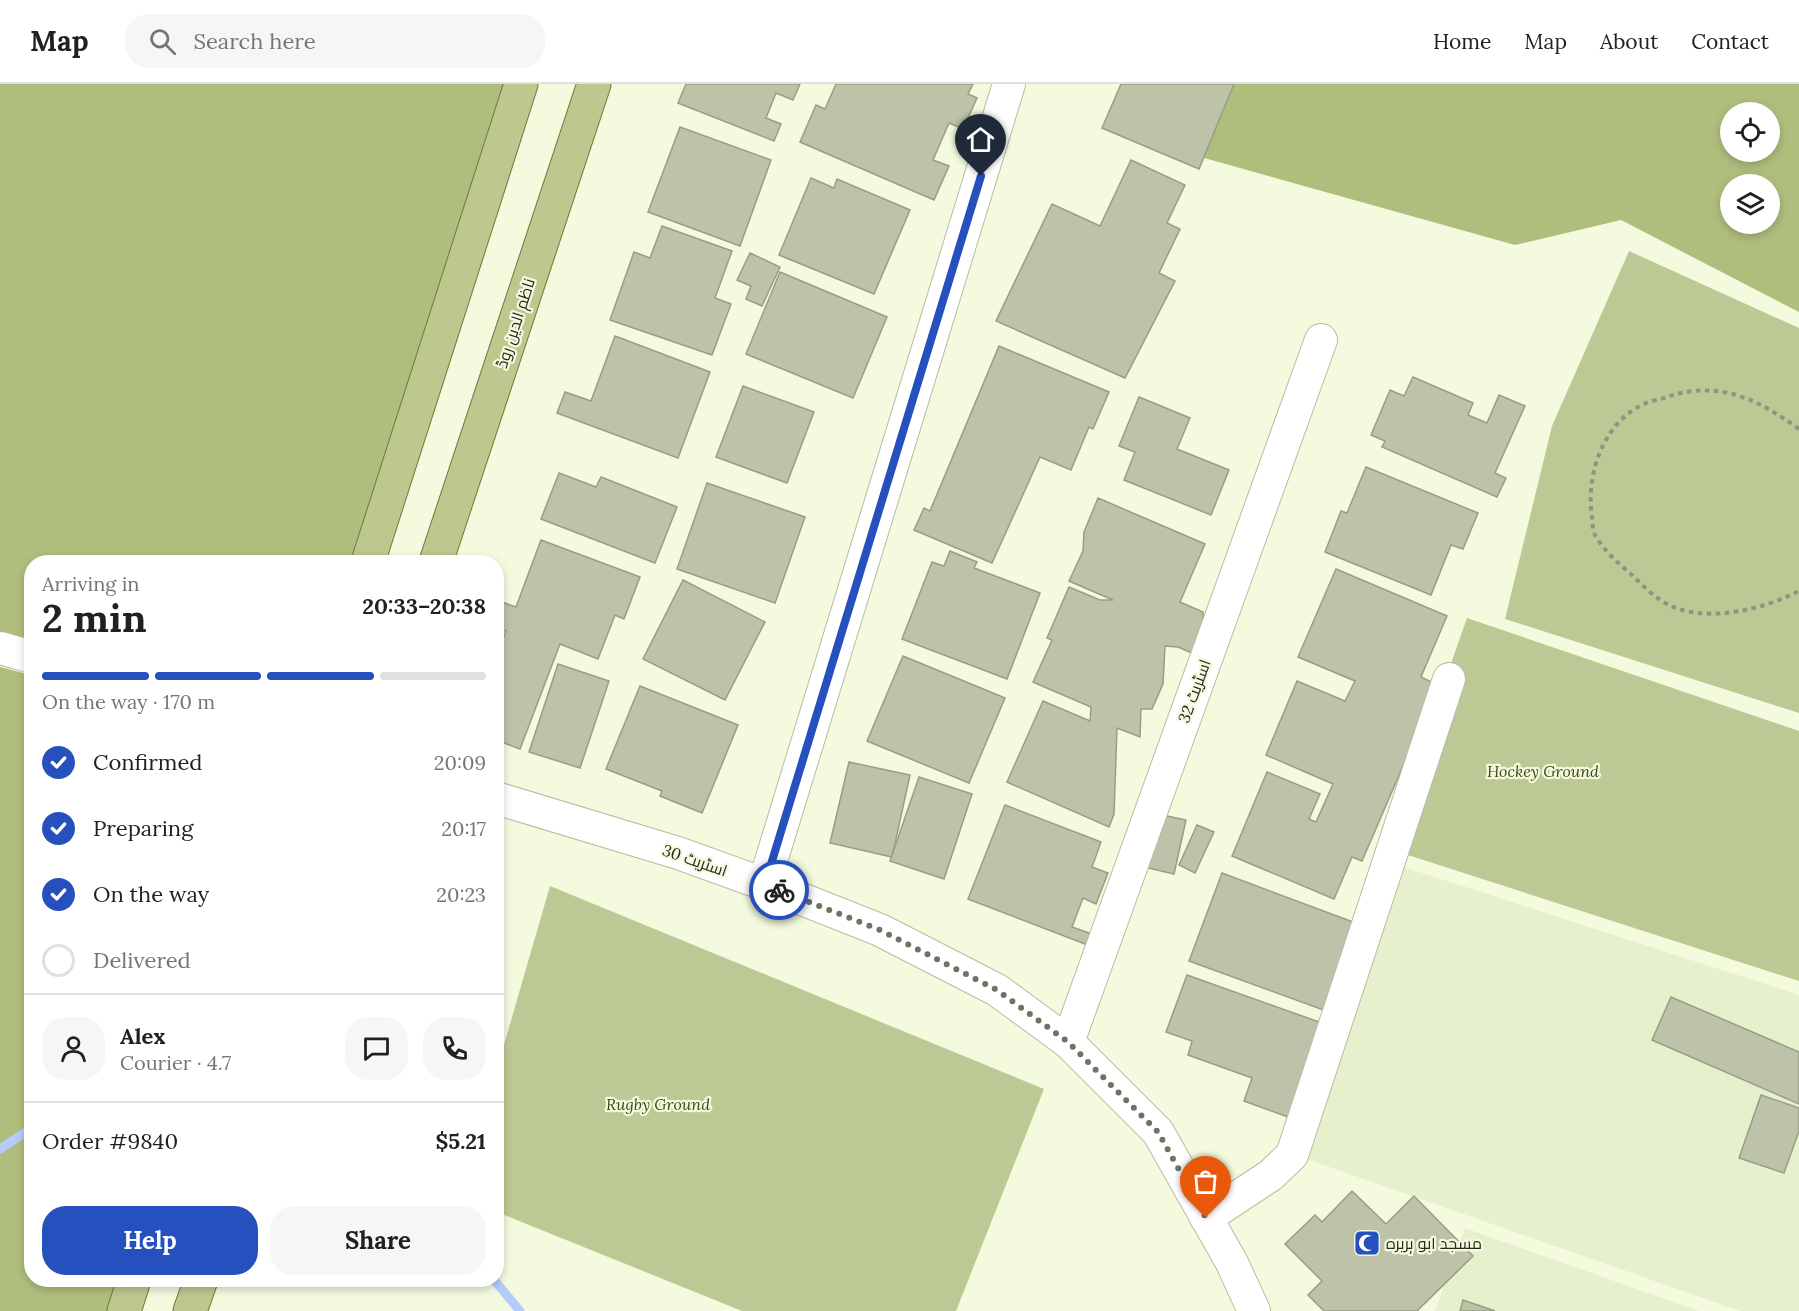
<!DOCTYPE html>
<html lang="en">
<head>
<meta charset="utf-8">
<style>
  body { margin:0; font-family:Lora,Cairo,serif; background:#f6f6f6; color:#202124; height:100vh; display:flex; flex-direction:column; font-size:22px; white-space:nowrap }
  * { box-sizing:border-box; margin:0 }
  p { font-size:20px; color:#757577 }
  .icon { flex:none; width:33px; height:33px; fill:none; stroke:currentColor; stroke-width:2; stroke-linecap:round; stroke-linejoin:round }
  .map { position:relative; flex:1; overflow:hidden }
  .sheet { position:absolute; left:24px; top:471px; width:480px; height:732px; display:flex; flex-direction:column; background:#fff; border-radius:24px; box-shadow:0 3px 9px #0003 }
  .sheet>* { flex:none }
  .fabs { position:absolute; left:1720px; top:18px; display:grid; gap:12px }
  .fabs a { display:grid; place-items:center; width:60px; height:60px; border-radius:50%; background:#fff; box-shadow:0 3px 9px #0003; font-size:30px }
  .pin { position:absolute; display:grid; place-items:center; width:51px; height:51px; color:#fff; margin:-62px -26px; border-radius:50% 50% 50% 0; rotate:-45deg; box-shadow:0 0 6px #0007 }
  .pin .icon { rotate:45deg }
  .courier { position:absolute; display:grid; place-items:center; width:60px; height:60px; margin:-30px; border:4px solid #2550be; border-radius:50%; background:#fff; color:#222; box-shadow:0 2px 8px #0007 }
  .overview em { font-style:normal; font-weight:700 }
  .overview div { display:flex; flex-direction:column-reverse }
  .overview { display:flex; align-items:center; justify-content:space-between; height:102px; padding:0 18px }
  h1 { font-size:39px; font-weight:700; line-height:45px }
  .bar { display:grid; grid-template-columns:repeat(4,1fr); gap:9px 6px; align-content:center; height:72px; padding:0 18px }
  .bar i { height:8px; border-radius:4px; background:#e0e0e0 }
  .bar .selected { background:#2550be }
  .bar p { grid-column:span 4 }
  .line { display:flex; align-items:center; gap:15px; padding:0 18px; border-top:2px solid #e0e0e0 }
  .line div { flex:1 }
  .round { display:grid; place-items:center; flex:none; width:63px; height:63px; border-radius:24px; background:#f6f6f6 }
  ol { padding:0 18px; list-style:none }
  li { display:flex; align-items:center; gap:18px; height:66px }
  li p { margin-inline-start:auto }
  li .icon { padding:6px; border-radius:50%; background:#2550be; color:#fff; stroke-width:4 }
  li:last-child { color:#757577 }
  li i { width:33px; height:33px; border:3px solid #e0e0e0; border-radius:50% }
  .button { display:flex; gap:12px; margin-top:auto; padding:12px 18px }
  .button a { flex:1; height:69px; border-radius:24px; background:#2550be; color:#fff; font-size:24px; font-weight:700; line-height:69px; text-align:center }
  .button a+a { background:#f6f6f6; color:#202124 }
  header { display:flex; align-items:center; gap:36px; box-sizing:border-box; height:84px; padding:0 30px; background:#fff; border-bottom:2px solid #e0e0e0 }
  header strong { font-size:28px }
  nav { display:flex; gap:33px; margin-inline-start:auto; font-size:21px }
  .search { width:420px; height:54px; background:#f6f6f6; display:flex; align-items:center; gap:15px; box-sizing:border-box; padding:0 21px; border-radius:24px; color:#757577; font-size:22px }
  .map>svg:first-child { display:block }
  .built { fill:#e7f0cd }
  .green { fill:#bdc995 }
  .forest { fill:#afbe7d; fill-rule:evenodd }
  .lines { fill:none; stroke-linecap:round; stroke-linejoin:round }
  .stream { stroke:#b5ccfb; stroke-width:9 }
  .building { fill:#bdc3a8; stroke:#989e85; stroke-width:1.5 }
  .street-casing { stroke:#b6bda2; stroke-width:34 }
  .primary-casing { stroke:#6c7938; stroke-width:35 }
  .path { stroke:#8f9380; stroke-width:4; stroke-dasharray:4.5 4.5; stroke-linecap:butt }
  .street { stroke:#fff; stroke-width:32 }
  .primary { stroke:#bdc88f; stroke-width:33 }
  .done { stroke:#6f7362; stroke-width:6; stroke-dasharray:0 10.8 }
  .route { stroke:#2550be; stroke-width:8 }
  .labels { text-anchor:middle; dominant-baseline:central; stroke-width:4.5; stroke-linejoin:round; paint-order:stroke }
  .street-label { font-size:16px; fill:#282a20; stroke:#f3fade }
  .park-label { font-size:16px; font-style:italic; fill:#404919; stroke:#f3fade }
  .poi-label { font-size:16px; fill:#282a20; stroke:#f3fade; text-anchor:start }
</style>
</head>
<body>
<header>
<strong>Map</strong>
<div class="search"><svg class="icon" aria-label="search" viewBox="0 0 24 24"><circle cx="10" cy="10" r="6"/><path d="M15 15l6 6"/></svg>Search here</div>
<nav><a>Home</a><a>Map</a><a>About</a><a>Contact</a></nav>
</header>
<div class="map">
<svg width="1799" height="1227" viewBox="0 0 1799 1227">
  <rect width="100%" height="100%" fill="#f3fade"/>
  <!-- built -->
  <g class="built">
    <path d="M1382 776 1799 911V1227H1740L1298 1072Z"/>
    <path d="M1465 1144 1699 1227H1435Z"/>
  </g>
  <!-- green -->
  <g class="green">
    <path d="M1629 167 1799 244V629L1505 535 1552 342Z"/>
    <path d="M1467 534 1799 647V897L1386 764Z"/>
    <path d="M550 802 1044 1005 956 1227H742L497 1128V985Z"/>
  </g>
  <!-- forest -->
  <g class="forest">
    <path d="M0 0H504L351 478H32L31 559 0 549Z"/>
    <path d="M1205 0H1799V228L1621 136 1515 161 1190 70ZM1731 28H1770V68H1731ZM1731 100H1770V140H1731Z"/>
    <path d="M0 583 31 591 32 1196H125L114 1227H0Z"/>
  </g>
  <g class="lines">
    <!-- stream -->
    <g class="stream">
      <path d="M0 1065 32 1044"/>
      <path d="M494 1196 520 1227"/>
    </g>
  </g>
  <!-- building -->
  <g class="building">
    <path d="M686 0H800L793 16 776 9 766 34 781 40 774 57 678 19Z"/>
    <path d="M836 0H973L968 10 977 14 963 45 949 39 933 76 949 82 934 116 800 58 816 21 825 25Z"/>
    <path d="M1121 0H1234L1199 85 1102 44Z"/>
    <path d="M680 43 771 76 740 162 648 128Z"/>
    <path d="M1131 76 1185 101 1167 139 1180 145 1159 189 1175 197 1125 294 996 237 1052 120 1100 142Z"/>
    <path d="M811 94 834 104 837 95 910 126 874 210 779 171Z"/>
    <path d="M662 142 732 167 715 214 731 220 712 271 610 236 634 168 650 174Z"/>
    <path d="M750 169 780 183 762 222 746 215 751 202 737 196Z"/>
    <path d="M780 188 887 233 853 314 746 270Z"/>
    <path d="M615 252 710 288 678 374 557 329 565 308 591 317Z"/>
    <path d="M999 262 1109 308 1093 345 1089 343 1071 386 1040 373 992 479 914 446 924 424 930 427Z"/>
    <path d="M1413 293 1473 319 1468 331 1487 339 1499 311 1525 322 1495 389 1506 394 1497 413 1382 363 1385 357 1371 351 1390 306 1404 312Z"/>
    <path d="M743 302 814 328 787 399 716 373Z"/>
    <path d="M1139 313 1190 334 1177 365 1229 386 1211 431 1124 396 1135 368 1119 362Z"/>
    <path d="M1366 383 1478 429 1463 465 1451 461 1431 511 1325 468 1341 427 1347 429Z"/>
    <path d="M559 389 596 403 601 393 677 423 655 479 541 435Z"/>
    <path d="M707 399 805 433 775 519 677 485Z"/>
    <path d="M1098 414 1205 460 1180 518 1203 528V545L1192 569 1178 563 1165 562 1163 600 1152 625H1141L1140 653 1117 644 1114 730 1109 743 1007 698 1043 617 1090 637 1091 623 1033 598 1052 556 1047 554 1069 503 1100 516H1113L1069 497 1083 467 1084 448Z"/>
    <path d="M541 456 640 493 624 535 615 531 598 575 560 560 520 665 496 656V573L506 547 496 543V516L516 523Z"/>
    <path d="M950 467 977 478 974 484 1040 509 1007 595 902 555 932 478 944 482Z"/>
    <path d="M1336 485 1447 532 1421 593 1438 601 1362 777 1352 773 1334 815 1232 772 1267 688 1320 710 1309 735 1316 738 1333 700 1266 671 1297 597 1345 617 1355 597 1298 573Z"/>
    <path d="M683 496 765 538 725 616 643 575Z"/>
    <path d="M903 572 1005 614 969 699 867 657Z"/>
    <path d="M558 580 609 597 580 684 529 668Z"/>
    <path d="M640 602 738 641 702 729 660 712 662 707 606 685Z"/>
    <path d="M849 678 910 691 892 773 830 759Z"/>
    <path d="M919 693 972 710 944 795 890 777Z"/>
    <path d="M1005 721 1101 758 1092 783 1108 789 1096 820 1083 814 1072 843 1103 854 1098 865 968 815Z"/>
    <path d="M1153 729 1186 736 1174 790 1140 782Z"/>
    <path d="M1197 741 1214 748 1195 789 1179 781Z"/>
    <path d="M1222 789 1361 841 1329 928 1189 877Z"/>
    <path d="M1187 891 1322 939 1288 1033 1244 1017 1252 994 1188 971 1192 957 1166 948Z"/>
    <path d="M1671 913 1799 968V1020L1652 956Z"/>
    <path d="M1761 1011 1799 1024V1047L1784 1089 1739 1074Z"/>
    <path d="M1352 1107 1386 1140 1414 1112 1473 1172 1417 1227H1324L1308 1211 1322 1197 1285 1160 1315 1131 1322 1138Z"/>
    <path d="M1463 1216 1495 1227H1460Z"/>
  </g>
  <g class="lines">
    <defs>
      <g id="street">
        <path d="M0 564 32 573"/>
        <path d="M496 714 678 769 764 800 880 846 997 906 1068 958 1158 1048 1232 1179 1254 1227"/>
        <path d="M764 800 1009 0"/>
        <path d="M1068 958 1321 256"/>
        <path d="M1206 1134 1271 1091 1292 1071 1449 595"/>
      </g>
      <g id="primary">
        <path d="M368 478 521 0"/>
        <path d="M436 478 594 0"/>
        <path d="M124 1227 134 1196"/>
        <path d="M190 1227 201 1196"/>
      </g>
    </defs>
    <!-- street casing -->
    <use href="#street" class="street-casing"/>
    <!-- primary casing -->
    <use href="#primary" class="primary-casing"/>
    <!-- path -->
    <path class="path" d="M1799 345C1756 314 1717 295 1664 314 1656 316 1646 318 1638 323 1601 344 1586 393 1592 433 1593 439 1592 446 1595 451 1604 467 1619 480 1632 491 1643 502 1657 516 1671 522 1709 539 1764 525 1799 507"/>
    <!-- street -->
    <use href="#street" class="street"/>
    <!-- primary -->
    <use href="#primary" class="primary"/>
  </g>
  <g class="lines">
    <!-- done -->
    <path class="done" d="M779 806 880 846 997 906 1068 958 1158 1048 1206 1134"/>
    <!-- route -->
    <path class="route" d="M779 806 765 800 981 92"/>
  </g>
  <!-- icons -->
  <defs>
    <symbol id="mosque-square" viewBox="-11 -11 22 22"><rect x="-9" y="-9" width="18" height="18" rx="4" fill="#2550be" stroke="#f3fade"/><path d="M3.5-4.9A6 6 0 1 0 3.5 4.9A5 5 0 1 1 3.5-4.9Z" fill="#fff"/></symbol>
  </defs>
  <g fill-rule="evenodd">
    <use href="#mosque-square" x="1352" y="1144" width="30" height="30"/>
  </g>
  <g class="labels">
    <!-- street labels -->
    <g class="street-label">
      <text transform="translate(515 239) rotate(-72)">ناظم الدین روڈ</text>
      <text transform="translate(1194 607) rotate(-70)">اسٹریٹ 32</text>
      <text transform="translate(695 776) rotate(19)">اسٹریٹ 30</text>
    </g>
    <!-- park labels -->
    <g class="park-label">
      <text x="1543" y="687">Hockey Ground</text>
      <text x="658" y="1020">Rugby Ground</text>
    </g>
    <!-- poi labels -->
    <g class="poi-label">
      <text x="1386" y="1159">مسجد ابو ہریرہ</text>
    </g>
  </g>
</svg>
<div class="fabs">
<a><svg class="icon" aria-label="locate" viewBox="0 0 24 24"><circle cx="12" cy="12" r="6"/><path d="M12 2v4M12 18v4M2 12h4M18 12h4"/></svg></a>
<a><svg class="icon" aria-label="layers" viewBox="0 0 24 24"><path d="M12 4l9 5-9 5-9-5zM3 14l9 5 9-5"/></svg></a>
</div>
<div class="pin" style="left:1206px;top:1134px;background:#ea580c"><svg class="icon" aria-label="bag" viewBox="0 0 24 24"><path d="M5 8h14l-1 12H6zM9 8a3 3 0 0 1 6 0"/></svg></div>
<div class="pin" style="left:981px;top:92px;background:#1f2937"><svg class="icon" aria-label="home" viewBox="0 0 24 24"><path d="M3 11l9-7 9 7M6 9v11h12V9"/></svg></div>
<div class="courier" style="left:779px;top:806px"><svg class="icon" aria-label="bike" viewBox="0 0 24 24"><circle cx="6" cy="16" r="4"/><circle cx="18" cy="16" r="4"/><path d="M6 16l4-8h5l3 8M10 8l3 8H6M13 5h3"/></svg></div>
<section class="sheet">
<div class="overview"><div><h1>2 min</h1><p>Arriving in</p></div><em>20:33–20:38</em></div>
<div class="bar"><i class="selected"></i><i class="selected"></i><i class="selected"></i><i></i><p>On the way · 170 m</p></div>
<ol>
<li><svg class="icon" aria-label="check" viewBox="0 0 24 24"><path d="M5 12l5 5 9-10"/></svg>Confirmed<p>20:09</p></li>
<li><svg class="icon" aria-label="check" viewBox="0 0 24 24"><path d="M5 12l5 5 9-10"/></svg>Preparing<p>20:17</p></li>
<li><svg class="icon" aria-label="check" viewBox="0 0 24 24"><path d="M5 12l5 5 9-10"/></svg>On the way<p>20:23</p></li>
<li><i></i>Delivered</li>
</ol>
<div class="line" style="height:108px"><a class="round"><svg class="icon" aria-label="person" viewBox="0 0 24 24"><circle cx="12" cy="8" r="4"/><path d="M4 21q1-7 8-7t8 7"/></svg></a><div><b>Alex</b><p>Courier · 4.7</p></div><a class="round"><svg class="icon" aria-label="chat" viewBox="0 0 24 24"><path d="M4 5h16v11H9l-5 4z"/></svg></a><a class="round"><svg class="icon" aria-label="phone" viewBox="0 0 24 24"><path d="M5 4h4l2 5-3 2q2 4 5 5l2-3 5 2v4C11 20 4 13 5 4z"/></svg></a></div>
<div class="line" style="height:78px"><div>Order #9840</div><b>$5.21</b></div>
<div class="button"><a>Help</a><a>Share</a></div>
</section>
</div>
</body>
</html>
